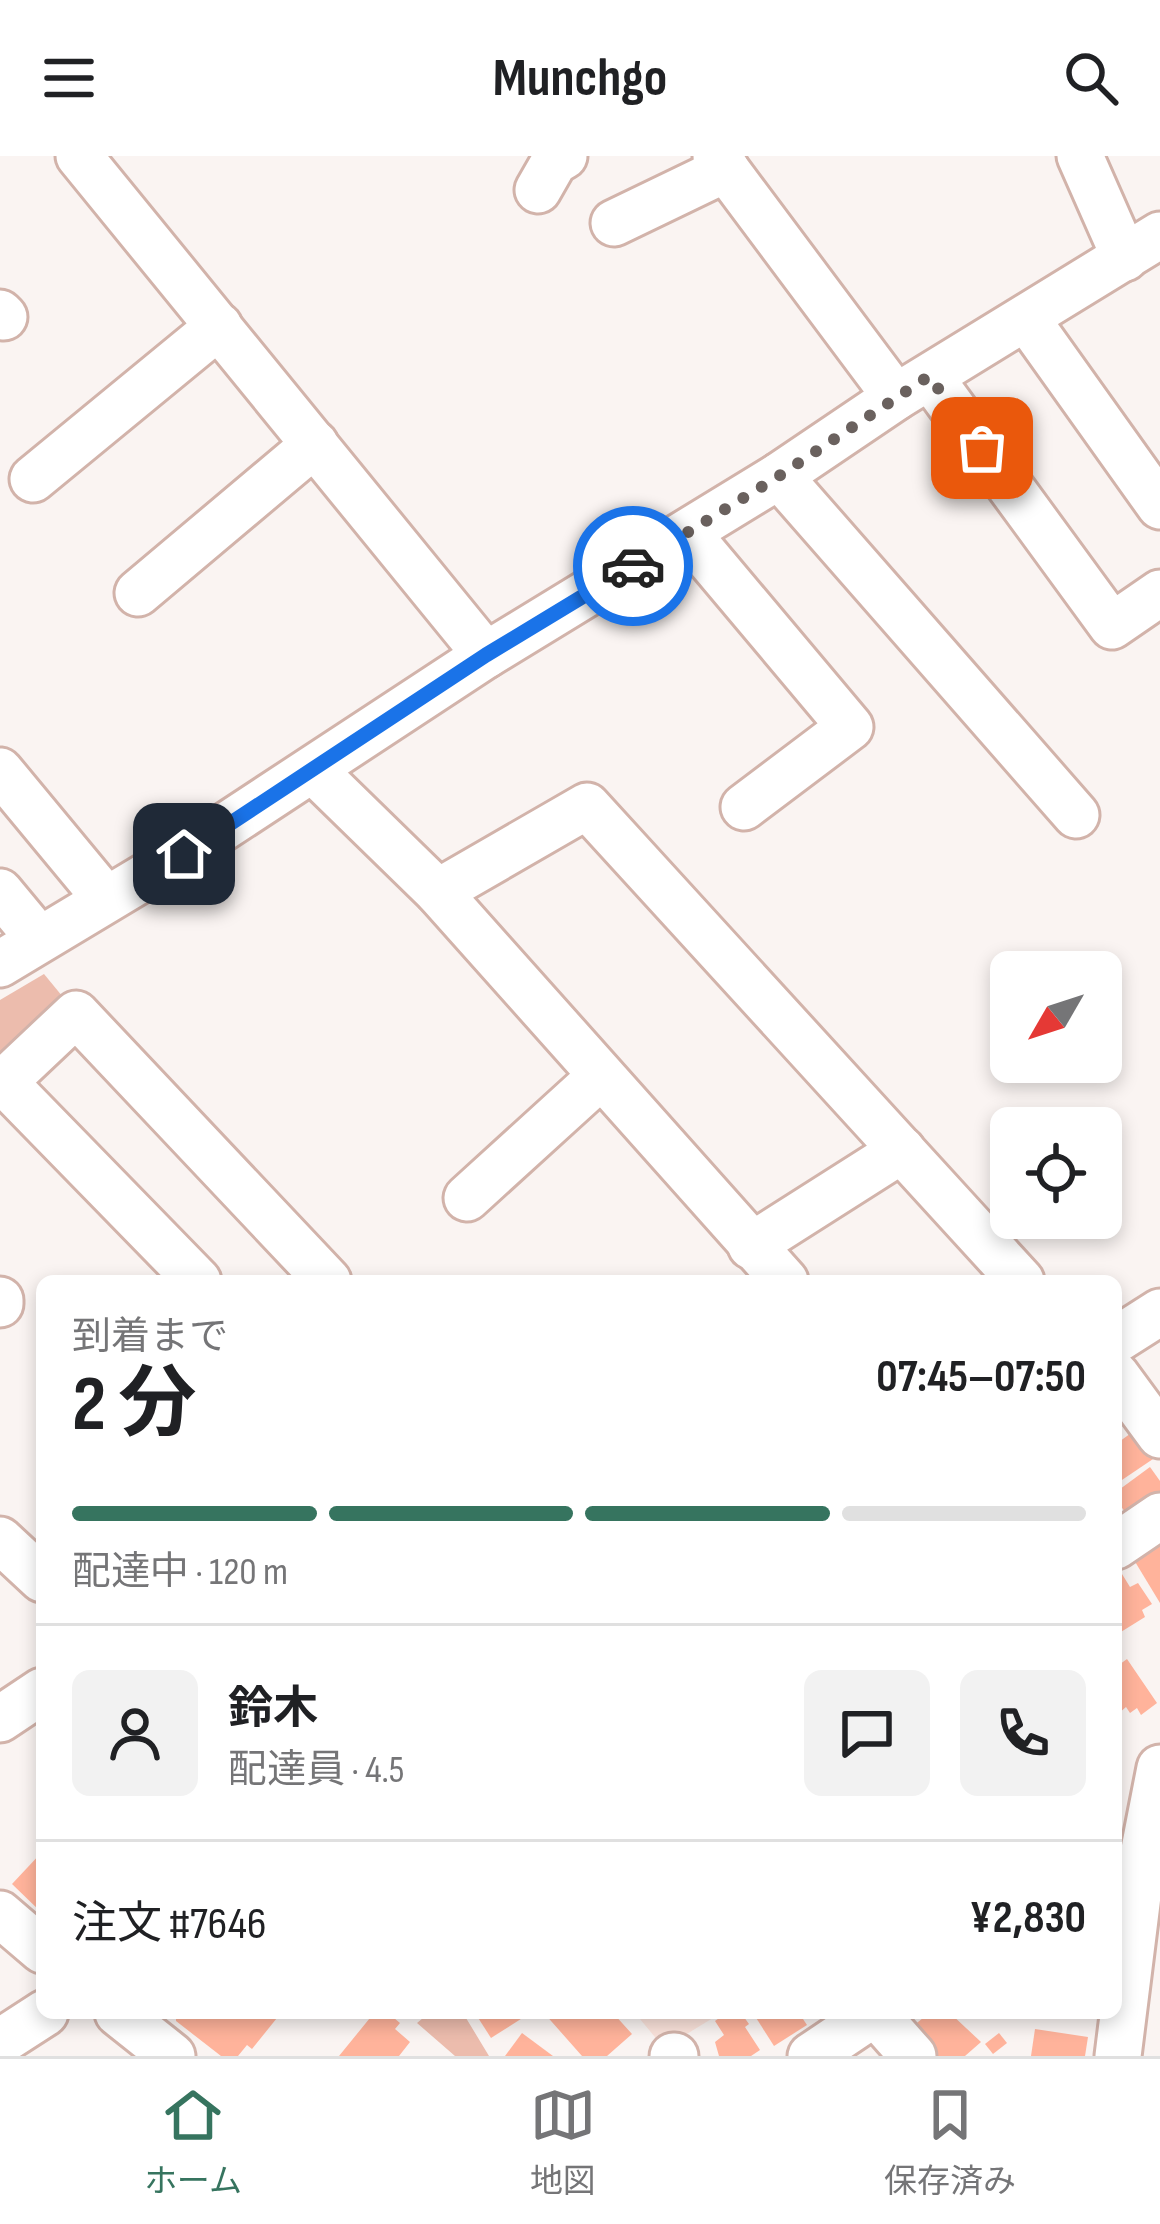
<!DOCTYPE html>
<html lang="ja">
<head>
<meta charset="utf-8">
<style>
  body { margin:0; font-family:"Sofia Sans Condensed","Noto Sans JP",sans-serif; background:#f2f2f2; color:#202124; height:100vh; display:flex; flex-direction:column; font-size:45px; white-space:nowrap }
  * { box-sizing:border-box; margin:0 }
  p { font-size:39px; color:#757577 }
  .icon { flex:none; width:66px; height:66px; fill:none; stroke:currentColor; stroke-width:2; stroke-linecap:round; stroke-linejoin:round }
  .map { position:relative; flex:1; overflow:hidden }
  .panel { position:absolute; left:36px; top:1119px; width:1086px; height:744px; display:flex; flex-direction:column; background:#fff; border-radius:18px; box-shadow:0 6px 18px #0003 }
  .panel>* { flex:none }
  .needle { width:78px; rotate:231deg }
  .controls { position:absolute; left:990px; top:795px; display:grid; gap:24px }
  .controls a { display:grid; place-items:center; width:132px; height:132px; border-radius:18px; background:#fff; box-shadow:0 6px 18px #0003; font-size:60px }
  .pin { position:absolute; display:grid; place-items:center; width:102px; height:102px; color:#fff; margin:-51px; border-radius:24px; box-shadow:0 6px 18px #0006 }
  .courier { position:absolute; display:grid; place-items:center; width:120px; height:120px; margin:-60px; border:9px solid #1a73e8; border-radius:50%; background:#fff; color:#222; box-shadow:0 3px 15px #0007 }
  .head em { font-style:normal; font-weight:700 }
  .head div { display:flex; flex-direction:column-reverse }
  .head { display:flex; align-items:center; justify-content:space-between; height:204px; padding:0 36px }
  h1 { font-size:78px; font-weight:700; line-height:90px }
  .bar { display:grid; grid-template-columns:repeat(4,1fr); gap:18px 12px; align-content:center; height:144px; padding:0 36px }
  .bar i { height:15px; border-radius:9px; background:#e0e0e0 }
  .bar .current { background:#36745f }
  .bar p { grid-column:span 4 }
  .line { display:flex; align-items:center; gap:30px; padding:0 36px; border-top:3px solid #e0e0e0 }
  .line div { flex:1 }
  .round { display:grid; place-items:center; flex:none; width:126px; height:126px; border-radius:18px; background:#f2f2f2 }
  header { display:flex; justify-content:space-between; align-items:center; height:156px; padding:0 36px; background:#fff; font-size:54px; font-weight:700 }
  .tabs { display:flex; justify-content:space-around; align-items:center; height:168px; border-top:3px solid #e0e0e0; background:#fff; font-size:33px; color:#757577 }
  .tabs a { display:grid; justify-items:center; gap:6px }
  .tabs .current { color:#36745f }
  .map>svg:first-child { display:block }
  .built { fill:#fbe3db }
  .green { fill:#ecbcad }
  .building { fill:#ffb39b }
  .lines { fill:none; stroke-linecap:round; stroke-linejoin:round }
  .minor-casing { stroke:#d2b3aa; stroke-width:51 }
  .minor { stroke:#fff; stroke-width:45 }
  .done { stroke:#6a615e; stroke-width:12; stroke-dasharray:0 21.6 }
  .route { stroke:#1a73e8; stroke-width:15 }
</style>
</head>
<body>
<header><svg class="icon" aria-label="menu" viewBox="0 0 24 24"><path d="M4 6h16M4 12h16M4 18h16"/></svg>Munchgo<svg class="icon" aria-label="search" viewBox="0 0 24 24"><circle cx="10" cy="10" r="6"/><path d="M15 15l6 6"/></svg></header>
<div class="map">
<svg width="1160" height="1900" viewBox="0 0 1160 1900">
  <rect width="100%" height="100%" fill="#faf4f2"/>
  <!-- built -->
  <path class="built" d="M635 1857H721L664 1892Z"/>
  <!-- green -->
  <g class="green">
    <path d="M44 818 72 852 0 910V844Z"/>
    <path d="M429 1857 443 1861 463 1857 489 1900H455L417 1867Z"/>
  </g>
  <!-- building -->
  <g class="building">
    <path d="M1134 1275 1153 1303 1116 1328V1288Z"/>
    <path d="M1150 1311 1160 1325V1344L1127 1359 1116 1343V1336Z"/>
    <path d="M1160 1388V1447L1134 1404Z"/>
    <path d="M1122 1418 1130 1431 1138 1427 1152 1448 1142 1454 1145 1461 1116 1479V1421Z"/>
    <path d="M1127 1503 1157 1547 1141 1559 1137 1552 1130 1557 1126 1551 1119 1557 1116 1553V1511Z"/>
    <path d="M42 1696V1757L12 1728Z"/>
    <path d="M176 1857H281L252 1893 247 1889 238 1900H221L176 1865Z"/>
    <path d="M374 1857H388L400 1867 395 1873 410 1886 399 1900H339Z"/>
    <path d="M475 1857H522L524 1861 491 1882Z"/>
    <path d="M544 1857H596L601 1863 613 1857 632 1878 607 1900H582Z"/>
    <path d="M726 1857H741L749 1868 745 1871 760 1894 751 1900H719L715 1886 724 1879 715 1865Z"/>
    <path d="M753 1857H799L807 1869 774 1890Z"/>
    <path d="M929 1857H950L981 1886 965 1900H937L912 1871Z"/>
    <path d="M1035 1873 1088 1881 1085 1900H1031Z"/>
    <path d="M522 1877 553 1900H505Z"/>
    <path d="M999 1877 1007 1887 993 1898 985 1888Z"/>
  </g>
  <g class="lines">
    <defs>
      <g id="minor">
        <path d="M79 0 486 499"/>
        <path d="M716 0 896 241"/>
        <path d="M1080 0 1125 102"/>
        <path d="M538 34 554 6 564 0"/>
        <path d="M614 67 726 13"/>
        <path d="M0 157 4 161"/>
        <path d="M1026 162 1160 350"/>
        <path d="M930 221 1112 470 1160 437"/>
        <path d="M779 320 1076 659"/>
        <path d="M33 323 219 170"/>
        <path d="M687 377 850 571 744 651"/>
        <path d="M138 437 315 288"/>
        <path d="M313 614 438 736 785 1125"/>
        <path d="M0 615 106 743"/>
        <path d="M0 736 39 783"/>
        <path d="M438 736 587 650 1021 1125"/>
        <path d="M0 808 183 698 486 499 779 320 896 241 1160 79"/>
        <path d="M0 922 198 1125"/>
        <path d="M4 926 76 858 328 1125"/>
        <path d="M467 1042 601 920"/>
        <path d="M751 1090 902 994"/>
        <path d="M0 1144V1148"/>
        <path d="M1116 1184 1160 1156"/>
        <path d="M1116 1219 1160 1279"/>
        <path d="M0 1384 42 1423"/>
        <path d="M1116 1390 1160 1360"/>
        <path d="M0 1563 42 1535"/>
        <path d="M0 1758 42 1794"/>
        <path d="M118 1857 172 1900"/>
        <path d="M875 1857 913 1900"/>
        <path d="M0 1886 45 1857"/>
        <path d="M673 1900H675"/>
        <path d="M811 1900 875 1857"/>
        <path d="M1118 1900 1143 1699 1160 1612"/>
      </g>
    </defs>
    <!-- minor casing -->
    <use href="#minor" class="minor-casing"/>
    <!-- minor -->
    <use href="#minor" class="minor"/>
  </g>
  <g class="lines">
    <!-- done -->
    <path class="done" d="M633 410 779 320 929 220 982 292"/>
    <!-- route -->
    <path class="route" d="M184 698 486 499 633 410"/>
  </g>
</svg>
<div class="controls">
<a><svg class="needle" viewBox="-14 -14 28 28"><path d="M0-13l5 13h-10z" fill="#e53935"/><path d="M0 13l5-13h-10z" fill="#757577"/></svg></a>
<a><svg class="icon" aria-label="locate" viewBox="0 0 24 24"><circle cx="12" cy="12" r="6"/><path d="M12 2v4M12 18v4M2 12h4M18 12h4"/></svg></a>
</div>
<div class="pin" style="left:982px;top:292px;background:#ea580c"><svg class="icon" aria-label="bag" viewBox="0 0 24 24"><path d="M5 8h14l-1 12H6zM9 8a3 3 0 0 1 6 0"/></svg></div>
<div class="pin" style="left:184px;top:698px;background:#1f2937"><svg class="icon" aria-label="home" viewBox="0 0 24 24"><path d="M3 11l9-7 9 7M6 9v11h12V9"/></svg></div>
<div class="courier" style="left:633px;top:410px"><svg class="icon" aria-label="car" viewBox="0 0 24 24"><path d="M5 17H2v-5l4-1 3-4h7l3 4 3 1v5h-3M9 17h6M6 11h13"/><circle cx="7" cy="17" r="2"/><circle cx="17" cy="17" r="2"/></svg></div>
<section class="panel">
<div class="head"><div><h1>2 分</h1><p>到着まで</p></div><em>07:45–07:50</em></div>
<div class="bar"><i class="current"></i><i class="current"></i><i class="current"></i><i></i><p>配達中 · 120 m</p></div>
<div class="line" style="height:216px"><a class="round"><svg class="icon" aria-label="person" viewBox="0 0 24 24"><circle cx="12" cy="8" r="4"/><path d="M4 21q1-7 8-7t8 7"/></svg></a><div><b>鈴木</b><p>配達員 · 4.5</p></div><a class="round"><svg class="icon" aria-label="chat" viewBox="0 0 24 24"><path d="M4 5h16v11H9l-5 4z"/></svg></a><a class="round"><svg class="icon" aria-label="phone" viewBox="0 0 24 24"><path d="M5 4h4l2 5-3 2q2 4 5 5l2-3 5 2v4C11 20 4 13 5 4z"/></svg></a></div>
<div class="line" style="height:156px"><div>注文 #7646</div><b>¥2,830</b></div>
</section>
</div>
<nav class="tabs">
<a class="current"><svg class="icon" aria-label="home" viewBox="0 0 24 24"><path d="M3 11l9-7 9 7M6 9v11h12V9"/></svg>ホーム</a>
<a><svg class="icon" aria-label="map" viewBox="0 0 24 24"><path d="M3 6l6-2 6 2 6-2v14l-6 2-6-2-6 2zM9 4v14M15 6v14"/></svg>地図</a>
<a><svg class="icon" aria-label="saved" viewBox="0 0 24 24"><path d="M7 4h10v16l-5-4-5 4z"/></svg>保存済み</a>
</nav>
</body>
</html>
